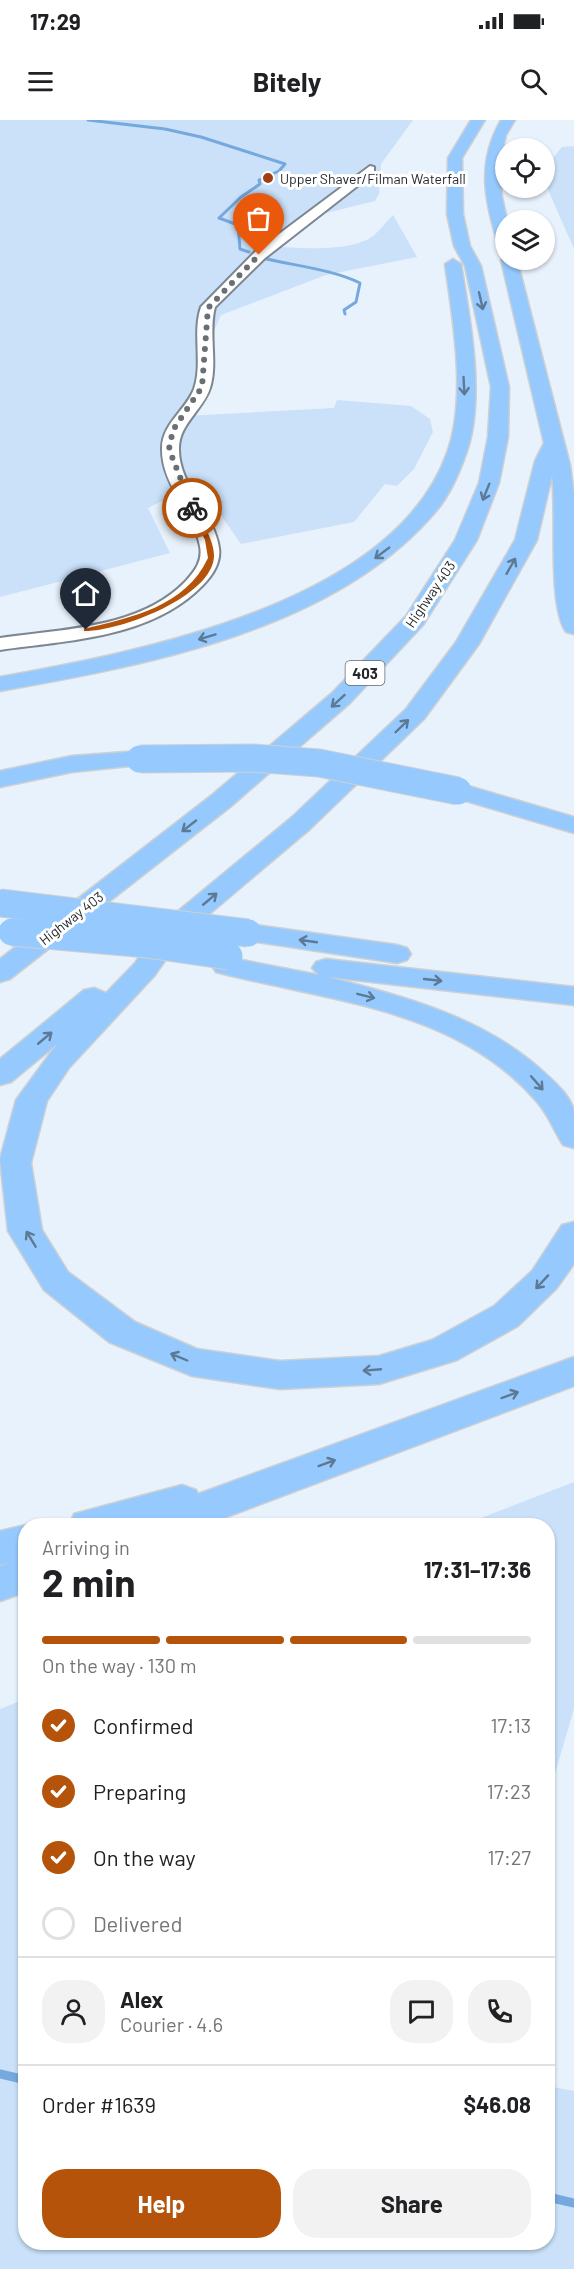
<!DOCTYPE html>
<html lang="en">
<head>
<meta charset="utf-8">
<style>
  body { margin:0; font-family:Barlow,sans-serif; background:#f2f2f2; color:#202124; height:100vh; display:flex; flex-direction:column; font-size:22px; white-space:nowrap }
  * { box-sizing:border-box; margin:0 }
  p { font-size:20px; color:#757577 }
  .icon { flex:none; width:33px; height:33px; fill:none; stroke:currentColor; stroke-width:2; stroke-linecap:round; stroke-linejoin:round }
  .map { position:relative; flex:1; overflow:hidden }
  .sheet { position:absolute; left:18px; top:1398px; width:537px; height:732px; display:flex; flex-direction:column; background:#fff; border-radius:24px; box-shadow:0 2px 4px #0004 }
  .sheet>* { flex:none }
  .tools { position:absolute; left:495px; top:18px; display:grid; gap:12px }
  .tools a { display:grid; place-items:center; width:60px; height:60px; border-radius:50%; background:#fff; box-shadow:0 2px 4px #0004; font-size:30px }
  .pin { position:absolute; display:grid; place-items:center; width:51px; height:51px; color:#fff; margin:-62px -26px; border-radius:50% 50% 50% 0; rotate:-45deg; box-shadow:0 0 6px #0007 }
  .pin .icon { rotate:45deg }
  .courier { position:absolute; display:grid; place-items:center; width:60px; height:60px; margin:-30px; border:4px solid #b45309; border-radius:50%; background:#fff; color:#222; box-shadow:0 2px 8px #0007 }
  .head em { font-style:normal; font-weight:700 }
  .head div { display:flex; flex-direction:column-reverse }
  .head { display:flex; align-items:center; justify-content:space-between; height:102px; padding:0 24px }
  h1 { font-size:39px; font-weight:700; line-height:45px }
  .bar { display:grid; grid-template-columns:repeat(4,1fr); gap:9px 6px; align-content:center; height:72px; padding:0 24px }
  .bar i { height:8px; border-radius:4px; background:#e0e0e0 }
  .bar .selected { background:#b45309 }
  .bar p { grid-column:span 4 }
  .line { display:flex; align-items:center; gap:15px; padding:0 24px; border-top:2px solid #e0e0e0 }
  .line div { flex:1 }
  .round { display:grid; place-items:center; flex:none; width:63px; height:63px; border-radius:24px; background:#f2f2f2 }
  ol { padding:0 24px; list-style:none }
  li { display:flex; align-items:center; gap:18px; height:66px }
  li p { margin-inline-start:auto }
  li .icon { padding:6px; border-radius:50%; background:#b45309; color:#fff; stroke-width:4 }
  li:last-child { color:#757577 }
  li i { width:33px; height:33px; border:3px solid #e0e0e0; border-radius:50% }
  .action { display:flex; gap:12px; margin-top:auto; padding:12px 24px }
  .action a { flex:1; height:69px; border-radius:24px; background:#b45309; color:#fff; font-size:24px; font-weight:700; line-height:69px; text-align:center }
  .action a+a { background:#f2f2f2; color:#202124 }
  .status { display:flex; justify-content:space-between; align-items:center; height:42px; padding:0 30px; background:#fff; direction:ltr }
  .status svg { height:16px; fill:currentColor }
  header { display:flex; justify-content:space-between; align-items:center; height:78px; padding:0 24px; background:#fff; font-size:27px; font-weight:700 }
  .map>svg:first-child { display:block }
  .green { fill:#cae1f9 }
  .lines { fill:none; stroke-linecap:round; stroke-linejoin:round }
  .stream-far1 { stroke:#75a9de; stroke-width:3 }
  .stream { stroke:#75a9de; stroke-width:9 }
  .street-casing { stroke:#7e8790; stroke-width:4 }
  .highway-casing { stroke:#cfd0d0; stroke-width:3 }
  .street { fill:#fff; fill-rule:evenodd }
  .highway { fill:#96cafe; fill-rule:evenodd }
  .highway-bridge-casing { stroke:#cfd0d0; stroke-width:29; stroke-linecap:butt }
  .highway-bridge { stroke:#96cafe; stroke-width:27 }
  .oneway { stroke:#5d7994 }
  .route { fill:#b45309 }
  .done { stroke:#696f74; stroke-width:6; stroke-dasharray:0 10.8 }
  .poi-dot { fill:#a13c13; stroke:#fff; stroke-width:2 }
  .labels { text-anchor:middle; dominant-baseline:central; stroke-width:6; stroke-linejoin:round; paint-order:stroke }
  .far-poi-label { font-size:14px; fill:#24282b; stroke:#fff; text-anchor:start }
  .far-street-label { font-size:14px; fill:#24282b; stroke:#fff }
  .shield { fill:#fff; stroke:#66686b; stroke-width:1.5 }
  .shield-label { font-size:15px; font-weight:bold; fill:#24282b }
</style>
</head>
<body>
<div class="status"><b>17:29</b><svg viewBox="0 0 49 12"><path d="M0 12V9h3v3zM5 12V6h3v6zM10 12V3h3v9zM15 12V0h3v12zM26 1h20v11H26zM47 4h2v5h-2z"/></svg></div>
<header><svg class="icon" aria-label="menu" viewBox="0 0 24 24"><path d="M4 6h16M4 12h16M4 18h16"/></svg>Bitely<svg class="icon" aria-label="search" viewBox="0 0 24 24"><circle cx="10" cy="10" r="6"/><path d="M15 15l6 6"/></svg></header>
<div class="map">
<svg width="574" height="2149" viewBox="0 0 574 2149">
  <rect width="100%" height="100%" fill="#e8f2fc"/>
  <!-- green -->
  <g class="green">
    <path d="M0 0H413L381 44 379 74 375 81 310 97 279 127C304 128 352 132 373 116 380 110 386 102 393 95L417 137 326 155 221 195 203 236 206 268 185 296 334 288 337 280 411 286 430 299 433 312 414 349 397 366 385 364 354 402 241 424 209 378H168L148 388 170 433 0 477Z"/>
    <path d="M574 26V129L546 65 545 48 562 27Z"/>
    <path d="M574 1362V1589L548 1677V1406L463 1405Z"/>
    <path d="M25 1579 26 2122H548V1966L574 1971V2149H0V1589Z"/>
  </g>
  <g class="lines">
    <!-- stream-far1 -->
    <g class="stream-far1">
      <path d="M88 0 165 9 201 17 285 44 279 51 259 60 260 64 241 77 219 98 238 105 240 129 249 132"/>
      <path d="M263 138C295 146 331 149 360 163L356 182 344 190 345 194"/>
    </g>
    <!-- stream -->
    <g class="stream">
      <path d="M0 1954 26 1960"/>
      <path d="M548 2077 574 2083"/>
    </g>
    <defs>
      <path id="street" d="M370 46 374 47V53L265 138 215 187C208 213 218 243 210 268 203 290 179 304 179 328 178 365 214 393 219 428 221 442 213 455 203 465 152 518 69 520 0 530V518C61 509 139 509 185 462 195 451 203 441 200 426 193 392 161 364 162 328 162 304 186 290 194 269 203 243 192 213 201 187L255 132Z"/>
      <g id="highway">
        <path d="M471 0H485L462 38 463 94 470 126 481 146 509 267 508 317 499 363 477 420 423 505 350 583 230 687 10 859 0 862V839L212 675 332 573 406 496 455 420 479 363 488 317 491 267 465 146 454 126 447 94 448 38Z"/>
        <path d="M501 0H515L506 15 499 46 502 77 507 100 506 130 498 125C485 79 476 44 501 0Z"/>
        <path d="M506 136V140H517L570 345 574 374V514L566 512C547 485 557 392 552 356L537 420 479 524 424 599 310 709 181 818 155 855 69 948 47 981 31 1043 42 1110 68 1152 135 1202 197 1229 280 1241 379 1236 432 1220 494 1186 532 1151 562 1105 574 1102V1144L556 1169 518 1206 457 1240 379 1264 280 1269 192 1256 109 1222 44 1170 8 1111 0 1039 16 980 57 924 11 962 0 965V939L84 870 94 868 106 873 135 843 146 826 144 822 148 816 292 697 406 589 456 522 515 420 535 341 544 323 501 140Z"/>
        <path d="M453 139 461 144C470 199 486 280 466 334 460 351 449 376 437 390 337 510 146 545 0 571V557C139 532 393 484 447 333 467 278 453 201 445 144Z"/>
        <path d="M140 631 149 634 153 639 149 644 72 652 0 667V651L72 636Z"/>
        <path d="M458 663 574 697V713L449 676 445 671 449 666Z"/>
        <path d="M248 804 397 825 407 828 411 834 407 840 397 843 238 819 234 813 238 807Z"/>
        <path d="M226 837 319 855 312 848 316 842 326 839 574 867V885L328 857C406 877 487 898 547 955 557 964 571 977 574 991 574 1003 574 1017 574 1028L563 1025C554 1011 548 994 537 982 457 888 327 881 216 852L212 846 216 840Z"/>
        <path d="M574 1237V1266L203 1406H69L74 1394 182 1365 196 1370 198 1374Z"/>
        <path d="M26 1405V1472L0 1481V1446L10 1442 0 1445V1411Z"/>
      </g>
    </defs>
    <!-- street casing -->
    <use href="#street" class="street-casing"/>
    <!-- highway casing -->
    <use href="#highway" class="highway-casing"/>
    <!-- street -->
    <use href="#street" class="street"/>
    <!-- highway -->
    <use href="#highway" class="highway"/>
    <defs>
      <g id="highway-bridge">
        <path d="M140 639 252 638 319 643 458 671"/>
        <path d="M0 783 248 813"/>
        <path d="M12 812 147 824 229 836"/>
      </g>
    </defs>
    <!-- highway-bridge casing -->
    <use href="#highway-bridge" class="highway-bridge-casing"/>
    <!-- highway-bridge -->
    <use href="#highway-bridge" class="highway-bridge"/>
  </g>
  <!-- one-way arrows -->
  <defs><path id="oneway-shaft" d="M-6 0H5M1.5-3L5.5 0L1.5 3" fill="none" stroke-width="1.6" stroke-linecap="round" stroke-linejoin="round" transform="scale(1.5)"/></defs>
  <g class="oneway">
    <use href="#oneway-shaft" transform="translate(481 181) rotate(77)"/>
    <use href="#oneway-shaft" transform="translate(464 266) rotate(87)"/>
    <use href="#oneway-shaft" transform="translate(486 372) rotate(112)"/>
    <use href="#oneway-shaft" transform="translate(382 433) rotate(143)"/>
    <use href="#oneway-shaft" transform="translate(511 446) rotate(-60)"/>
    <use href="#oneway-shaft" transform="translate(207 517) rotate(163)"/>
    <use href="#oneway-shaft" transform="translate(338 581) rotate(138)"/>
    <use href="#oneway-shaft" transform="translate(402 606) rotate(-44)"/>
    <use href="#oneway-shaft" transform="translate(189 706) rotate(142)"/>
    <use href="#oneway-shaft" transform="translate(210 779) rotate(-40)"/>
    <use href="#oneway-shaft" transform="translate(308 821) rotate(-172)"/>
    <use href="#oneway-shaft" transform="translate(433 860) rotate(6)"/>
    <use href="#oneway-shaft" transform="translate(366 876) rotate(14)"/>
    <use href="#oneway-shaft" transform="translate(45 918) rotate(-40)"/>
    <use href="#oneway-shaft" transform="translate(537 963) rotate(49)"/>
    <use href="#oneway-shaft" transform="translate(31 1119) rotate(-121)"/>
    <use href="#oneway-shaft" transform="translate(542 1162) rotate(133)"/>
    <use href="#oneway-shaft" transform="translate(179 1237) rotate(-157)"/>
    <use href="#oneway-shaft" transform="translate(372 1250) rotate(175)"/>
    <use href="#oneway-shaft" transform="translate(510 1275) rotate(-20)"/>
    <use href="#oneway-shaft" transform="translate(327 1343) rotate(-20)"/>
  </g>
  <!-- route -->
  <path class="route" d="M192 386C198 391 202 401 206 409 210 417 214 427 214 436 213 477 118 512 84 511V509C132 497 185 487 208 438L205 420 189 388Z"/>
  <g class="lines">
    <!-- done -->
    <path class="done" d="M192 388 169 329 173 310 202 267 208 188 259 135"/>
  </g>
  <!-- markers -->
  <circle class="poi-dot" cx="268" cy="58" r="6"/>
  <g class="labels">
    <!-- far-poi labels -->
    <g class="far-poi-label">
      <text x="280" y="58">Upper Shaver/Filman Waterfall</text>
    </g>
    <!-- far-street labels -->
    <g class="far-street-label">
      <text transform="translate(430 474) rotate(-56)">Highway 403</text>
      <text transform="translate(71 798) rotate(-38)">Highway 403</text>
    </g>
    <!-- shield labels -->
    <rect class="shield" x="345.5" y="541" width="39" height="24" rx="4.5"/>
    <g class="shield-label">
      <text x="365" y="553">403</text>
    </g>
  </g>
</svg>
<div class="tools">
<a><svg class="icon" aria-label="locate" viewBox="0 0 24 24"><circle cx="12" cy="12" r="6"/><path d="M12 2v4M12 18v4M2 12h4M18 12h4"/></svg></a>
<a><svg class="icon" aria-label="layers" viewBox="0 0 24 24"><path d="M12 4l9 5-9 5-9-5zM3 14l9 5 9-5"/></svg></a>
</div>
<div class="pin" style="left:259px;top:135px;background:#ea580c"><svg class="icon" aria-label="bag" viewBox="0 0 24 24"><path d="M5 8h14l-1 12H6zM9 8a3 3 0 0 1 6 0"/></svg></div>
<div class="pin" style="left:86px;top:510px;background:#1f2937"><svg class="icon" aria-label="home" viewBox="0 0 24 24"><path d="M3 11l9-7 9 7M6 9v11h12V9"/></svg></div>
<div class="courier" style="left:192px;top:388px"><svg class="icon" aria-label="bike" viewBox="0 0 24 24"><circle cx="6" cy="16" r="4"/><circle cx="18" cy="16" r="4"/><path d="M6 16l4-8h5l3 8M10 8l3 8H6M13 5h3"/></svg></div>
<section class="sheet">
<div class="head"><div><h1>2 min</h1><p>Arriving in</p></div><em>17:31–17:36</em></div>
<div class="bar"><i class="selected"></i><i class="selected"></i><i class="selected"></i><i></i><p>On the way · 130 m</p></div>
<ol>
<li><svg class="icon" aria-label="check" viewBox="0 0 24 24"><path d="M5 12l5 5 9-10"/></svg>Confirmed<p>17:13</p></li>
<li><svg class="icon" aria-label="check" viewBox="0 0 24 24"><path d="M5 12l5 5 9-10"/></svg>Preparing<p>17:23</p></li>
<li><svg class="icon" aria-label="check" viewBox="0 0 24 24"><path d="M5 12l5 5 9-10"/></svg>On the way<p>17:27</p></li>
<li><i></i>Delivered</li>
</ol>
<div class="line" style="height:108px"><a class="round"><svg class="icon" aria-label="person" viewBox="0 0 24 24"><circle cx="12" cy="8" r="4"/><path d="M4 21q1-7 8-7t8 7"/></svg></a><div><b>Alex</b><p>Courier · 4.6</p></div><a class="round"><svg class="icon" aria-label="chat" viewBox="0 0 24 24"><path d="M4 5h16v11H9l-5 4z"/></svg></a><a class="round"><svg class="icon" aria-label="phone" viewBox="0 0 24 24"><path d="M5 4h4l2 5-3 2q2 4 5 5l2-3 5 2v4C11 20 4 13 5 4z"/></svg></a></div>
<div class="line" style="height:78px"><div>Order #1639</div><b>$46.08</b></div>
<div class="action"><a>Help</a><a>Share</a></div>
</section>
</div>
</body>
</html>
